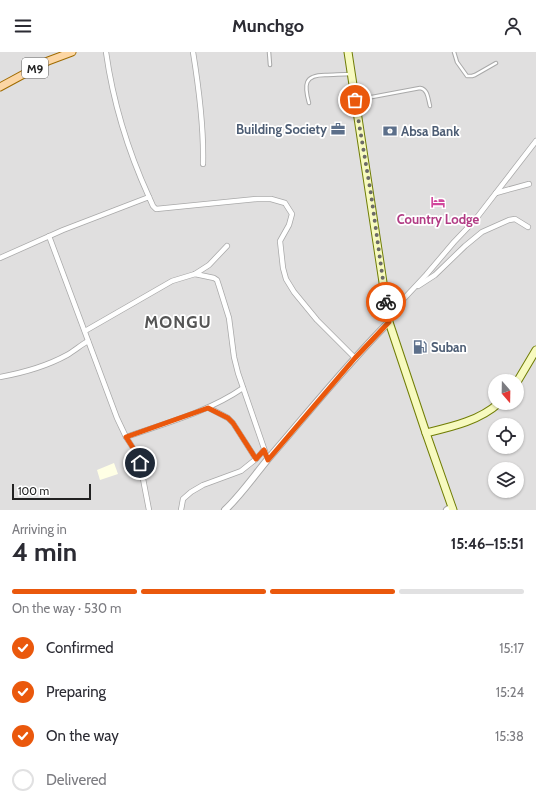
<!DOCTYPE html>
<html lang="en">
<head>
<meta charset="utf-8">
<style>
  body { margin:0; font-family:Cabin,sans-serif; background:#f2f2f3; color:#2b2b33; height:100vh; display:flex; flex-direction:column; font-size:15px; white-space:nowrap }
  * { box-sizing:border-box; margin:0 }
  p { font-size:13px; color:#7c7c81 }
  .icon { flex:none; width:22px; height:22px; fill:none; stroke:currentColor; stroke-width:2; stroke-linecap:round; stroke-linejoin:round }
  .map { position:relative; height:458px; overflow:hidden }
  .drawer { display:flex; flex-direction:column; background:#fff; flex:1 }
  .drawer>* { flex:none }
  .needle { width:26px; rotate:160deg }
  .buttons { position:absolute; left:488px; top:322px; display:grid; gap:8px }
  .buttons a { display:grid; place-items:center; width:36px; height:36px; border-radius:50%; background:#fff; box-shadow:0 1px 3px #0004; font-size:20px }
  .scale { position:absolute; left:12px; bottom:10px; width:79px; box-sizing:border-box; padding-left:4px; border:2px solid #222; border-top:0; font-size:11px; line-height:14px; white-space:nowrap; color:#222; -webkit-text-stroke:3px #fff; paint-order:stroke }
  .pin { position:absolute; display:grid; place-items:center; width:34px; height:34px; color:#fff; margin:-17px; border:2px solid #fff; border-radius:50%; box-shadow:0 1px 4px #0007 }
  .courier { position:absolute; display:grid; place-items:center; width:40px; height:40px; margin:-20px; border:3px solid #ea580c; border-radius:50%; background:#fff; color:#222; box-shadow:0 1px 5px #0007 }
  .headline em { font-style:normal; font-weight:800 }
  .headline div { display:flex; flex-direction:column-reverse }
  .headline { display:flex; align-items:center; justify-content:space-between; height:68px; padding:0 12px }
  h1 { font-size:26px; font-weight:800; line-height:30px }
  .bar { display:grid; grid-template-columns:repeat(4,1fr); gap:6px 4px; align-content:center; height:48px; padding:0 12px }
  .bar i { height:5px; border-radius:3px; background:#e1e1e2 }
  .bar .selected { background:#ea580c }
  .bar p { grid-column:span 4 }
  ol { padding:0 12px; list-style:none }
  li { display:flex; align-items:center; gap:12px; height:44px }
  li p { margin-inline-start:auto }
  li .icon { padding:4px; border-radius:50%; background:#ea580c; color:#fff; stroke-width:4 }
  li:last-child { color:#7c7c81 }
  li i { width:22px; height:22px; border:2px solid #e1e1e2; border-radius:50% }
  header { display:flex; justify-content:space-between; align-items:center; height:52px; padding:0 12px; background:#fff; font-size:18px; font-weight:800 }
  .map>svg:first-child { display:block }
  .residential { fill:#e0dfdf; fill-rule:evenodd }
  .education { fill:#ffffe5 }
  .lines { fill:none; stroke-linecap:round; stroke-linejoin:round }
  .service-casing { stroke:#a9a9a9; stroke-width:4.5 }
  .minor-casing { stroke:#a9a9a9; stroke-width:6 }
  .tertiary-casing { stroke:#a9a9a9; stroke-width:8 }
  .secondary-casing { stroke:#707d05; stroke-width:9 }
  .primary-casing { stroke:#a06b00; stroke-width:9 }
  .service { stroke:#fff; stroke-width:2.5 }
  .minor { stroke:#fff; stroke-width:4.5 }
  .tertiary { stroke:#fff; stroke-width:6 }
  .secondary { stroke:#f7fabf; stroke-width:7 }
  .primary { stroke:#fcd6a4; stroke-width:7 }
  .done { stroke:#6b6a68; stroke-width:4; stroke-dasharray:0 7.2 }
  .route { stroke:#ea580c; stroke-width:5 }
  .labels { text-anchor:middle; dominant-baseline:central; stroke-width:3.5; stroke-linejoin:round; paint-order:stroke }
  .shield { fill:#fff; stroke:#646464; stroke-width:1 }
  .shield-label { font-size:12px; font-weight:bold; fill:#222 }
  .service-label { font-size:13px; font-weight:bold; fill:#4e5e75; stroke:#fff; text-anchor:start }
  .hotel-label { font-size:13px; font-weight:bold; fill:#b23c85; stroke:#fff }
  .district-label { font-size:17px; font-weight:bold; letter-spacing:1px; fill:#555; stroke:#fff }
</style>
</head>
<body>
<header><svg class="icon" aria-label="menu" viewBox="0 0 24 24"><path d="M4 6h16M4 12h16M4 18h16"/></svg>Munchgo<svg class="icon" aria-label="person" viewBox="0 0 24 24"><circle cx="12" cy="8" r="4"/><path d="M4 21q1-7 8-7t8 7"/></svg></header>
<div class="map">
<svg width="536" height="458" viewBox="0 0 536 458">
  <rect width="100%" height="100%" fill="#f2efe9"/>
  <!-- residential -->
  <path class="residential" d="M0 0H536V458H0ZM495 329H517V351H495ZM495 373H517V395H495ZM495 417H517V439H495Z"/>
  <!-- education -->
  <path class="education" d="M114 411 118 422 100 428 97 418Z"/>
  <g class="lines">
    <defs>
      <g id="service">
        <path d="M269 0 270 13"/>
        <path d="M454 0 457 10 467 24H472L475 23 496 11"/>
        <path d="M356 48 420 36C428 37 428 47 430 54"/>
        <path d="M309 51C304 33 304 23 325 23 333 23 342 22 351 22"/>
      </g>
      <g id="minor">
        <path d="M106 0C113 50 128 99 149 145"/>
        <path d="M193 0C199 37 204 74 203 112"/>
        <path d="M496 141 529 132"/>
        <path d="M49 184 117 366 126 385 135 399 140 411 149 458"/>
        <path d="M0 206 63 178 149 145 153 154 156 157 257 147H271L285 151 292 162 289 173 280 189 283 216 286 227 294 240 317 268 355 306"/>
        <path d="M195 222 214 226 217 228 219 234 229 266 234 305 238 321 268 408"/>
        <path d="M418 234 435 223 465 194 482 180 509 168 515 167 528 175"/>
        <path d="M387 259 398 253 426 223 454 190 475 168 536 89"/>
        <path d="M85 279 172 229 195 222 209 213 227 194"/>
        <path d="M0 325C22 321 47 314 67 303 74 299 81 293 88 289"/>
        <path d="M209 356 228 366 233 371 256 407 264 398"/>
        <path d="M126 385C166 371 208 360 243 336"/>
        <path d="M181 458 183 447 191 440 203 433 241 419 256 407"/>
      </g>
      <g id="tertiary">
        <path d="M225 458C241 443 254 424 268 407 308 361 346 313 389 270"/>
        <path d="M447 458 452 455"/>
      </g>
      <g id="secondary">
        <path d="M348 0 389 270 426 381 453 458"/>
        <path d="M517 330 536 298"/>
        <path d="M426 381C451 375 479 369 499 351"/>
      </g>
      <path id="primary" d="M0 35 48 9 72 0"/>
    </defs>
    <!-- service casing -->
    <use href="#service" class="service-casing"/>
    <!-- minor casing -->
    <use href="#minor" class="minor-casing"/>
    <!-- tertiary casing -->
    <use href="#tertiary" class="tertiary-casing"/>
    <!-- secondary casing -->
    <use href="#secondary" class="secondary-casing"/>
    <!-- primary casing -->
    <use href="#primary" class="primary-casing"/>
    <!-- service -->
    <use href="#service" class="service"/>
    <!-- minor -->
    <use href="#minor" class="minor"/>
    <!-- tertiary -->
    <use href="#tertiary" class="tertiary"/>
    <!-- secondary -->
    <use href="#secondary" class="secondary"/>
    <!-- primary -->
    <use href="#primary" class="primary"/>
  </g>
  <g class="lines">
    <!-- done -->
    <path class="done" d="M355 48 371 142 386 250"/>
    <!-- route -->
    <path class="route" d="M140 411 135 399 126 385 208 356 228 366 233 371 256 407 264 398 268 408 355 306 389 270 386 250"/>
  </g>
  <!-- icons -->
  <defs>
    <symbol id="office-bare" viewBox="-9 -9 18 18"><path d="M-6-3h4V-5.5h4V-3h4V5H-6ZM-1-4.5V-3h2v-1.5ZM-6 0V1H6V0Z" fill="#5c6f8a" stroke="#fff" stroke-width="2.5" paint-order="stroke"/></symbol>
    <symbol id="bank-bare" viewBox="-9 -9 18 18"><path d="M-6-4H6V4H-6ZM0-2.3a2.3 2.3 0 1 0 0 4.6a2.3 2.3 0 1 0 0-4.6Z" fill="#5c6f8a" stroke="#fff" stroke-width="2.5" paint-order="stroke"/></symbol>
    <symbol id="hotel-bare" viewBox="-9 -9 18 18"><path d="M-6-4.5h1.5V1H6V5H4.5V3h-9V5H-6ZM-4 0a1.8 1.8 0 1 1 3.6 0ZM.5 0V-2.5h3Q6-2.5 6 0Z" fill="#d1479c" stroke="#fff" stroke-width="2.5" paint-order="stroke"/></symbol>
    <symbol id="fuel-bare" viewBox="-9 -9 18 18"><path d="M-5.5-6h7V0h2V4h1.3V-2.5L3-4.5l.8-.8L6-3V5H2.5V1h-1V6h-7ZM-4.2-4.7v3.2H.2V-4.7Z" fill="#5c6f8a" stroke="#fff" stroke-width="2.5" paint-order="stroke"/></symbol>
  </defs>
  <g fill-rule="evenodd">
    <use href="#office-bare" x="328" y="67" width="20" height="20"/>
    <use href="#bank-bare" x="380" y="69" width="20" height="20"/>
    <use href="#hotel-bare" x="428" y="140" width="20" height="20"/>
    <use href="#fuel-bare" x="410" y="285" width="20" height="20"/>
  </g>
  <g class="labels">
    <!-- shield labels -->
    <rect class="shield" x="22" y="6" width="26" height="20" rx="3"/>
    <g class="shield-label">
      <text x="35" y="16">M9</text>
    </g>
    <!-- service labels -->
    <g class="service-label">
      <text x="327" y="77" text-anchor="end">Building Society</text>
      <text x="401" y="79">Absa Bank</text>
      <text x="431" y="295">Suban</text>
    </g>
    <!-- hotel labels -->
    <g class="hotel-label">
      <text x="438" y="167">Country Lodge</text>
    </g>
    <!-- district labels -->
    <g class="district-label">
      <text x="178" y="270">MONGU</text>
    </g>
  </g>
</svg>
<div class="buttons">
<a><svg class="needle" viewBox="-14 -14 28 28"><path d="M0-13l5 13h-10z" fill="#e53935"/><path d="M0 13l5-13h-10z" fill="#7c7c81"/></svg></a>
<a><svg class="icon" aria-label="locate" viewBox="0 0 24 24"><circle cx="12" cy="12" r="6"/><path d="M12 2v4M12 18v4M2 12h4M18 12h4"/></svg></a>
<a><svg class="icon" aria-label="layers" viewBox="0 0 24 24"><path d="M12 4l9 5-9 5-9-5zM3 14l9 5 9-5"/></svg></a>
</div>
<div class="scale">100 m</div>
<div class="pin" style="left:355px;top:48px;background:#ea580c"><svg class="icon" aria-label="bag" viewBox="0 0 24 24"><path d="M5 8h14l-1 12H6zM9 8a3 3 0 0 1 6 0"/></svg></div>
<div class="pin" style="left:140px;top:411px;background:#1f2937"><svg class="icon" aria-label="home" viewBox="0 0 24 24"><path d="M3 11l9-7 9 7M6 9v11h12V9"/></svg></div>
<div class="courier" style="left:386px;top:250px"><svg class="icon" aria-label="bike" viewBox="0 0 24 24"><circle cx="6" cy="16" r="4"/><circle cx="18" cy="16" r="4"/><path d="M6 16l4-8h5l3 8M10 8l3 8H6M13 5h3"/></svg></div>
</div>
<section class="drawer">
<div class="headline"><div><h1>4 min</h1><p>Arriving in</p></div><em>15:46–15:51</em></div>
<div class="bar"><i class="selected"></i><i class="selected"></i><i class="selected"></i><i></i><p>On the way · 530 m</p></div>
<ol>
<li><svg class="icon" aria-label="check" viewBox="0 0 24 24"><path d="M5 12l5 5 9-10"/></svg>Confirmed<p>15:17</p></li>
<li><svg class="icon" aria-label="check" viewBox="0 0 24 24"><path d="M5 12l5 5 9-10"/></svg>Preparing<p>15:24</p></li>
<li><svg class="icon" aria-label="check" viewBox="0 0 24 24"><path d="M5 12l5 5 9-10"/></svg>On the way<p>15:38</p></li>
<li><i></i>Delivered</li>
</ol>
</section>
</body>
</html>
